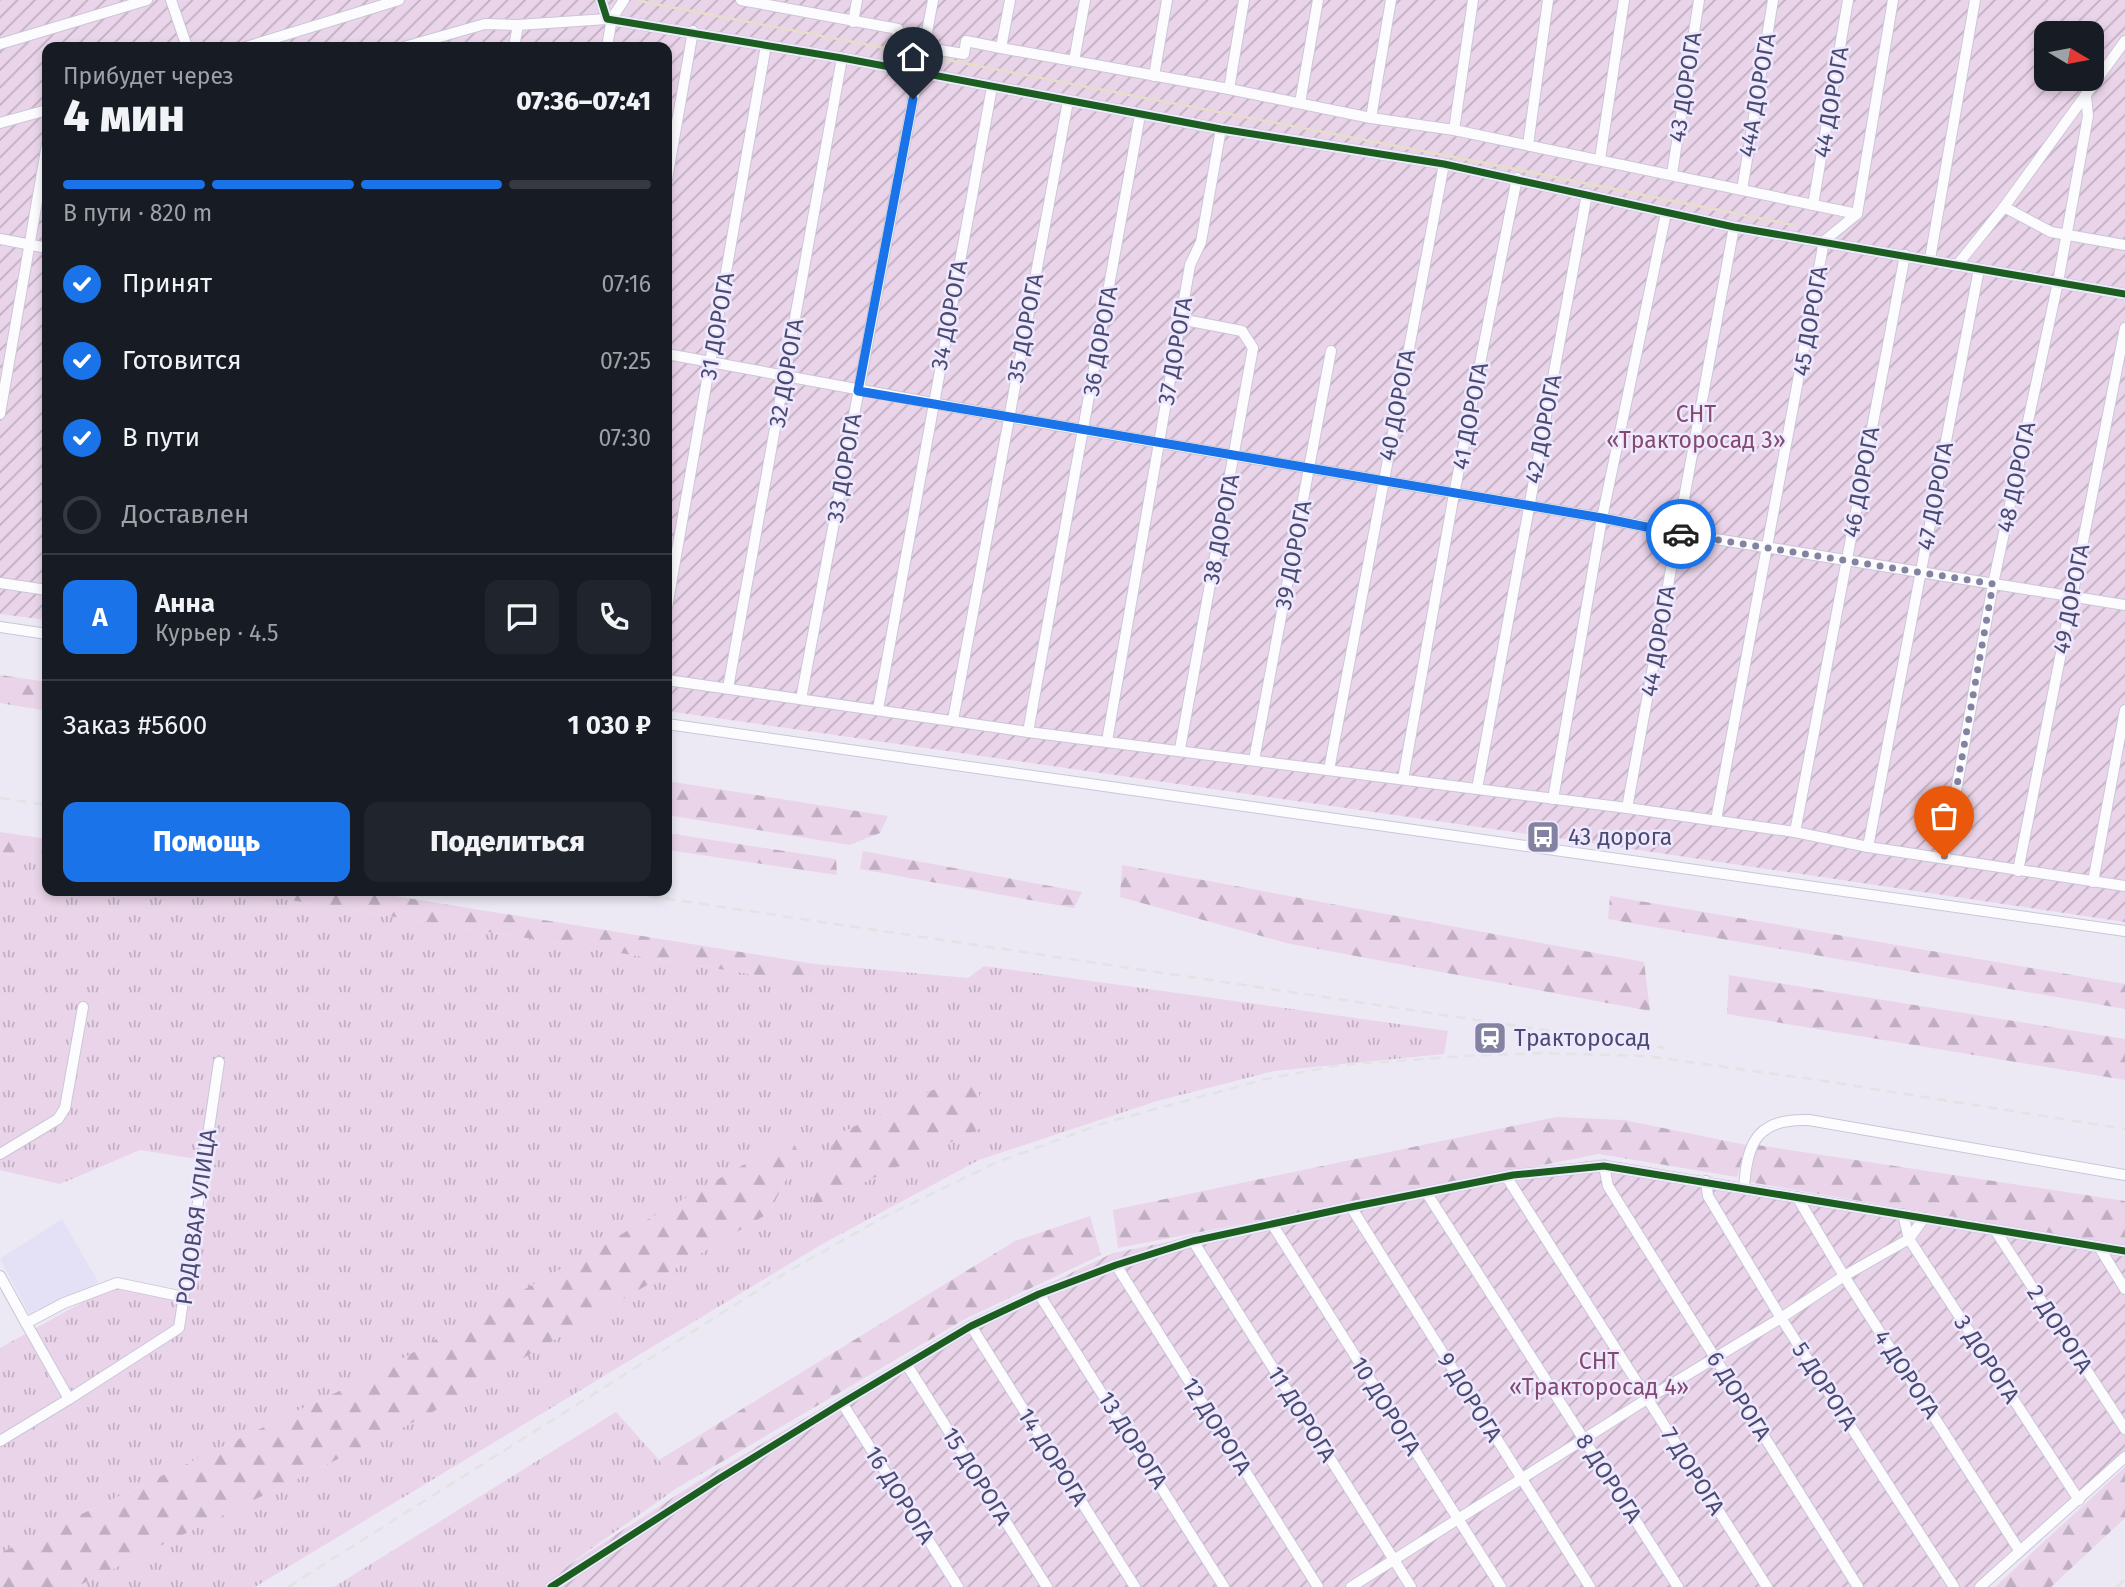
<!DOCTYPE html>
<html lang="ru">
<head>
<meta charset="utf-8">
<style>
  body { margin:0; font-family:"Fira Sans",sans-serif; background:#20242c; color:#f1f3f6; height:100vh; display:flex; flex-direction:column; font-size:26px; white-space:nowrap }
  * { box-sizing:border-box; margin:0 }
  p { font-size:23px; color:#9ea1a6 }
  .icon { flex:none; width:38px; height:38px; fill:none; stroke:currentColor; stroke-width:2; stroke-linecap:round; stroke-linejoin:round }
  .map { position:relative; flex:1; overflow:hidden }
  .drawer { position:absolute; left:42px; top:42px; width:630px; height:854px; display:flex; flex-direction:column; background:#171b24; border-radius:14px; box-shadow:0 4px 10px #0003 }
  .drawer>* { flex:none }
  .needle { width:46px; rotate:100deg }
  .buttons { position:absolute; left:2034px; top:21px; display:grid; gap:14px }
  .buttons a { display:grid; place-items:center; width:70px; height:70px; border-radius:14px; background:#171b24; box-shadow:0 4px 10px #0003; font-size:35px }
  .pin { position:absolute; display:grid; place-items:center; width:60px; height:60px; color:#fff; margin:-72px -30px; border-radius:50% 50% 50% 0; rotate:-45deg; box-shadow:0 0 7px #0007 }
  .pin .icon { rotate:45deg }
  .courier { position:absolute; display:grid; place-items:center; width:70px; height:70px; margin:-35px; border:5px solid #1a73e8; border-radius:50%; background:#fff; color:#222; box-shadow:0 2px 9px #0007 }
  .overview em { font-style:normal; font-weight:800 }
  .overview div { display:flex; flex-direction:column-reverse }
  .overview { display:flex; align-items:center; justify-content:space-between; height:119px; padding:0 21px }
  h1 { font-size:46px; font-weight:800; line-height:52px }
  .bar { display:grid; grid-template-columns:repeat(4,1fr); gap:10px 7px; align-content:center; height:84px; padding:0 21px }
  .bar i { height:9px; border-radius:5px; background:#363941 }
  .bar .selected { background:#1a73e8 }
  .bar p { grid-column:span 4 }
  .line { display:flex; align-items:center; gap:18px; padding:0 21px; border-top:2px solid #363941 }
  .line div { flex:1 }
  .round { display:grid; place-items:center; flex:none; width:74px; height:74px; border-radius:14px; background:#20242c }
  ol { padding:0 21px; list-style:none }
  li { display:flex; align-items:center; gap:21px; height:77px }
  li p { margin-inline-start:auto }
  li .icon { padding:7px; border-radius:50%; background:#1a73e8; color:#fff; stroke-width:4 }
  li:last-child { color:#9ea1a6 }
  li i { width:38px; height:38px; border:4px solid #363941; border-radius:50% }
  .cta { display:flex; gap:14px; margin-top:auto; padding:14px 21px }
  .cta a { flex:1; height:80px; border-radius:14px; background:#1a73e8; color:#fff; font-size:28px; font-weight:800; line-height:80px; text-align:center }
  .cta a+a { background:#20242c; color:#f1f3f6 }
  .map>svg:first-child { display:block }
  .residential { fill:#e4e0f6 }
  .grass { fill:url(#grass-tufts) }
  .forest { fill:url(#forest-firs) }
  .garden { fill:url(#garden-furrows); fill-rule:evenodd }
  .lines { fill:none; stroke-linecap:round; stroke-linejoin:round }
  .stream { stroke:#e6decb; stroke-width:2.5 }
  .street-casing { stroke:#c9c7d7; stroke-width:12 }
  .street { stroke:#fcfcfe; stroke-width:10 }
  .rail { stroke:#e0e4e2; stroke-width:2.5; stroke-dasharray:10 7; stroke-linecap:butt }
  .cycleway-casing { stroke:#eee9fe; stroke-width:11 }
  .cycleway { stroke:#1b5e20; stroke-width:7 }
  .done { stroke:#8382a0; stroke-width:7; stroke-dasharray:0 12.6 }
  .route { stroke:#1a73e8; stroke-width:9 }
  .labels { text-anchor:middle; dominant-baseline:central; stroke-width:5; stroke-linejoin:round; paint-order:stroke }
  .street-label { font-size:23px; fill:#4b4b72; stroke:#eee9fe }
  .park-label { font-size:23px; fill:#83496f; stroke:#eee9fe }
  .poi-label { font-size:23px; fill:#4b4b72; stroke:#eee9fe; text-anchor:start }
</style>
</head>
<body>
<div class="map">
<svg width="2125" height="1587" viewBox="0 0 2125 1587">
  <defs>
    <pattern id="grass-tufts" width="24" height="20" patternUnits="userSpaceOnUse" patternTransform="scale(1.75)"><rect width="24" height="20" fill="#ead4e9"/><path d="M3 7l-1-3M5 7V3M7 7l1-3M15 17l-1-3M17 17v-4M19 17l1-3" fill="none" stroke="#c0aec1"/></pattern>
    <pattern id="forest-firs" width="22" height="20" patternUnits="userSpaceOnUse" patternTransform="scale(1.75)"><rect width="22" height="20" fill="#ead4e9"/><path d="M5 1l3.5 6h-7zM16 11l3.5 6h-7z" fill="#c0aec1"/></pattern>
    <pattern id="garden-furrows" width="10" height="10" patternUnits="userSpaceOnUse" patternTransform="scale(1.75)"><rect width="10" height="10" fill="#ead4e9"/><path d="M-1 1l2-2M0 10L10 0M9 11l2-2" fill="none" stroke="#c0aec1"/></pattern>
  </defs>
  <rect width="100%" height="100%" fill="#ece9f5"/>
  <!-- residential -->
  <path class="residential" d="M62 1219 98 1282 34 1322 0 1259Z"/>
  <!-- grass -->
  <g class="grass">
    <path d="M0 853 47 861V891H233L813 984 815 964 968 978 984 966 1448 1031 1444 1054 1274 1071 1157 1101 979 1160 824 1243 255 1587H76L424 1417 769 1213 799 1154 377 1373 0 1553V1348L117 1283 186 1298 215 1162 140 1150 60 1184 0 1170Z"/>
    <path d="M616 1412 659 1460 677 1488 537 1587H334Z"/>
  </g>
  <!-- forest -->
  <g class="forest">
    <path d="M0 675 47 682V711L0 703Z"/>
    <path d="M667 781 888 816 880 833 849 845 667 815Z"/>
    <path d="M0 832 47 839V861L0 853Z"/>
    <path d="M667 833 836 859 837 875 667 850Z"/>
    <path d="M863 851 1082 892 1074 908 860 869Z"/>
    <path d="M1122 865 1644 962 1650 1011 1286 943 1120 897Z"/>
    <path d="M233 891H364L815 964 813 984Z"/>
    <path d="M1610 896 2125 984V1009L1608 919Z"/>
    <path d="M1729 975 2125 1039V1080L1727 1014Z"/>
    <path d="M974 1071 986 1126 811 1207 836 1135Z"/>
    <path d="M1556 1117 1624 1120 1746 1145 1737 1177 1599 1154 1118 1248 1113 1210Z"/>
    <path d="M791 1138 799 1154 769 1213 424 1417 76 1587H0V1553L377 1373Z"/>
    <path d="M1757 1145 2125 1201V1246L1749 1182Z"/>
    <path d="M1090 1216 1101 1255 965 1319 677 1488 659 1460 1015 1241Z"/>
    <path d="M2125 1467V1518L2051 1587H1995Z"/>
  </g>
  <!-- garden -->
  <g class="garden">
    <path d="M0 0H2125V922L1612 846 667 711V47H47V620L0 614ZM2046 33H2091V79H2046Z"/>
    <path d="M1602 1159 2125 1249V1461L1988 1587H535L697 1482 966 1323 1113 1253 1514 1172Z"/>
  </g>
  <g class="lines">
    <!-- stream -->
    <path class="stream" d="M639 1 1475 161 1793 225"/>
    <defs>
      <g id="street">
        <path d="M171 0 187 47"/>
        <path d="M601 0 607 19 842 58 1221 129 1444 164 1734 227 2125 294"/>
        <path d="M741 0 898 29 896 43 964 54 966 41 1001 48 1229 89 1371 118 1454 130 1857 214"/>
        <path d="M853 22 857 0"/>
        <path d="M0 44 147 0"/>
        <path d="M246 47 399 0"/>
        <path d="M404 47 485 24 518 25 607 19"/>
        <path d="M514 47 518 25"/>
        <path d="M607 47 612 18 624 0"/>
        <path d="M924 48 933 0"/>
        <path d="M1001 48 1010 0"/>
        <path d="M1074 61 1085 0"/>
        <path d="M1154 76 1167 0"/>
        <path d="M1229 89 1244 0"/>
        <path d="M1300 103 1318 0"/>
        <path d="M1371 118 1391 0"/>
        <path d="M0 123 47 110"/>
        <path d="M1454 130 1473 0"/>
        <path d="M1528 145 1548 0"/>
        <path d="M1600 159 1624 0"/>
        <path d="M1672 174 1699 0"/>
        <path d="M667 179 693 31"/>
        <path d="M1742 190 1773 0"/>
        <path d="M1813 205 1848 0"/>
        <path d="M2004 207 2051 232 2125 245"/>
        <path d="M0 239 47 248"/>
        <path d="M1930 259 1975 0"/>
        <path d="M1958 264 2004 207 2125 41"/>
        <path d="M1180 319 1242 331 1253 348 1180 749"/>
        <path d="M667 354 1008 417 1602 518 1678 533 2125 605"/>
        <path d="M0 414 47 144"/>
        <path d="M0 583 47 590"/>
        <path d="M667 607 766 45"/>
        <path d="M0 627 47 634"/>
        <path d="M667 680 1028 732 1627 808 1795 832 1868 847 2125 886"/>
        <path d="M728 688 842 58"/>
        <path d="M801 699 918 73"/>
        <path d="M878 709 992 87"/>
        <path d="M953 720 1068 101"/>
        <path d="M667 724 2125 931"/>
        <path d="M1028 732 1140 115"/>
        <path d="M1107 741 1190 265 1201 242 1221 129"/>
        <path d="M1254 760 1331 351"/>
        <path d="M1329 770 1444 164"/>
        <path d="M1403 779 1454 494 1517 178"/>
        <path d="M1477 789 1587 194"/>
        <path d="M1553 799 1602 518 1666 213"/>
        <path d="M1627 808 1734 227"/>
        <path d="M1716 820 1824 241 1857 214 1893 0"/>
        <path d="M1795 832 1905 255"/>
        <path d="M1868 847 1979 269"/>
        <path d="M1944 858 1993 584 2058 282 2088 116 2086 96"/>
        <path d="M2018 871 2125 328"/>
        <path d="M2093 882 2125 710"/>
        <path d="M0 1154 58 1119 65 1108 83 1007"/>
        <path d="M1604 1166 1608 1186 1858 1587"/>
        <path d="M1506 1176 1767 1587"/>
        <path d="M1706 1181 1708 1196 1781 1318 1954 1587"/>
        <path d="M1744 1188C1747 1141 1758 1118 1809 1120L2125 1175"/>
        <path d="M1426 1192 1678 1587"/>
        <path d="M1797 1197 1844 1276 2019 1550"/>
        <path d="M1351 1207 1590 1587"/>
        <path d="M1903 1214 1909 1239 2079 1500"/>
        <path d="M1272 1224 1501 1587"/>
        <path d="M1995 1230 2125 1429"/>
        <path d="M1193 1241 1411 1587"/>
        <path d="M2099 1247 2125 1289"/>
        <path d="M1116 1265 1318 1587"/>
        <path d="M0 1276 26 1323 64 1303 117 1283 184 1297"/>
        <path d="M1039 1294 1224 1587"/>
        <path d="M26 1323 69 1399"/>
        <path d="M971 1326 1135 1587"/>
        <path d="M907 1365 1047 1587"/>
        <path d="M842 1403 958 1587"/>
        <path d="M0 1441 69 1399 179 1328 219 1062"/>
        <path d="M551 1587 717 1480 842 1403 971 1326 1039 1294 1116 1265 1193 1241 1351 1207 1513 1175 1604 1166 2125 1251"/>
        <path d="M1351 1587 1647 1399 1781 1318 1844 1276 1909 1239 1924 1218"/>
        <path d="M1980 1587 2125 1457"/>
      </g>
    </defs>
    <!-- street casing -->
    <use href="#street" class="street-casing"/>
    <!-- street -->
    <use href="#street" class="street"/>
    <!-- rail -->
    <g class="rail">
      <path d="M0 798 47 805"/>
      <path d="M615 891 1665 1048"/>
      <path d="M288 1587 787 1272 886 1216 995 1163 1104 1123 1266 1079 1340 1065 1464 1056 1544 1053 1646 1056 1811 1079 2125 1129"/>
      <path d="M2117 1587 2125 1579"/>
    </g>
    <defs>
      <g id="cycleway">
        <path d="M601 0 607 19 842 58 1221 129 1444 164 1734 227 2125 294"/>
        <path d="M551 1587 717 1480 842 1403 971 1326 1039 1294 1116 1265 1193 1241 1351 1207 1513 1175 1604 1166 2125 1251"/>
      </g>
    </defs>
    <!-- cycleway casing -->
    <use href="#cycleway" class="cycleway-casing"/>
    <!-- cycleway -->
    <use href="#cycleway" class="cycleway"/>
  </g>
  <g class="lines">
    <!-- done -->
    <path class="done" d="M1681 534 1993 584 1944 858"/>
    <!-- route -->
    <path class="route" d="M913 99 858 391 1602 518 1681 534"/>
  </g>
  <!-- icons -->
  <defs>
    <symbol id="bus-square" viewBox="-11 -11 22 22"><rect x="-9" y="-9" width="18" height="18" rx="4" fill="#8382a0" stroke="#eee9fe"/><path d="M-5-6H5V4H4V6H2V4H-2V6H-4V4H-5ZM-3.5-4V0h7V-4ZM-3.5 1.2v1.5H-2V1.2ZM2 1.2v1.5H3.5V1.2Z" fill="#fff"/></symbol>
    <symbol id="station-square" viewBox="-11 -11 22 22"><rect x="-9" y="-9" width="18" height="18" rx="4" fill="#8382a0" stroke="#eee9fe"/><path d="M-3-6H3Q5-6 5-4V2Q5 4 3 4L4.5 6H3L1.5 4h-3L-3 6H-4.5L-3 4Q-5 4-5 2V-4Q-5-6-3-6ZM-3.5-4v3h7v-3ZM-3.5 1v1.5H-2V1ZM2 1v1.5H3.5V1Z" fill="#fff"/></symbol>
  </defs>
  <g fill-rule="evenodd">
    <use href="#bus-square" x="1524" y="818" width="38" height="38"/>
    <use href="#station-square" x="1471" y="1019" width="38" height="38"/>
  </g>
  <g class="labels">
    <!-- street labels -->
    <g class="street-label">
      <text transform="translate(1685 87) rotate(-81)">43 ДОРОГА</text>
      <text transform="translate(1757 95) rotate(-80)">44А ДОРОГА</text>
      <text transform="translate(1831 102) rotate(-80)">44 ДОРОГА</text>
      <text transform="translate(949 315) rotate(-79)">34 ДОРОГА</text>
      <text transform="translate(1810 321) rotate(-80)">45 ДОРОГА</text>
      <text transform="translate(717 326) rotate(-80)">31 ДОРОГА</text>
      <text transform="translate(1025 328) rotate(-79)">35 ДОРОГА</text>
      <text transform="translate(1100 341) rotate(-80)">36 ДОРОГА</text>
      <text transform="translate(1175 351) rotate(-80)">37 ДОРОГА</text>
      <text transform="translate(786 373) rotate(-80)">32 ДОРОГА</text>
      <text transform="translate(1397 405) rotate(-79)">40 ДОРОГА</text>
      <text transform="translate(1470 416) rotate(-79)">41 ДОРОГА</text>
      <text transform="translate(1543 429) rotate(-79)">42 ДОРОГА</text>
      <text transform="translate(844 468) rotate(-80)">33 ДОРОГА</text>
      <text transform="translate(2016 477) rotate(-78)">48 ДОРОГА</text>
      <text transform="translate(1861 482) rotate(-79)">46 ДОРОГА</text>
      <text transform="translate(1935 496) rotate(-79)">47 ДОРОГА</text>
      <text transform="translate(1221 529) rotate(-79)">38 ДОРОГА</text>
      <text transform="translate(1293 555) rotate(-79)">39 ДОРОГА</text>
      <text transform="translate(2071 599) rotate(-79)">49 ДОРОГА</text>
      <text transform="translate(1658 641) rotate(-80)">44 ДОРОГА</text>
      <text transform="translate(196 1217) rotate(-82)">РОДОВАЯ УЛИЦА</text>
      <text transform="translate(2060 1329) rotate(57)">2 ДОРОГА</text>
      <text transform="translate(1987 1359) rotate(57)">3 ДОРОГА</text>
      <text transform="translate(1907 1374) rotate(57)">4 ДОРОГА</text>
      <text transform="translate(1825 1386) rotate(57)">5 ДОРОГА</text>
      <text transform="translate(1739 1396) rotate(58)">6 ДОРОГА</text>
      <text transform="translate(1470 1397) rotate(58)">9 ДОРОГА</text>
      <text transform="translate(1386 1406) rotate(58)">10 ДОРОГА</text>
      <text transform="translate(1302 1414) rotate(58)">11 ДОРОГА</text>
      <text transform="translate(1217 1426) rotate(58)">12 ДОРОГА</text>
      <text transform="translate(1133 1440) rotate(58)">13 ДОРОГА</text>
      <text transform="translate(1053 1457) rotate(58)">14 ДОРОГА</text>
      <text transform="translate(1693 1471) rotate(58)">7 ДОРОГА</text>
      <text transform="translate(977 1476) rotate(58)">15 ДОРОГА</text>
      <text transform="translate(1609 1478) rotate(57)">8 ДОРОГА</text>
      <text transform="translate(900 1495) rotate(58)">16 ДОРОГА</text>
    </g>
    <!-- park labels -->
    <g class="park-label">
      <text x="1696" y="414">СНТ<tspan x="1696" dy="26">«Тракторосад 3»</tspan></text>
      <text x="1599" y="1361">СНТ<tspan x="1599" dy="26">«Тракторосад 4»</tspan></text>
    </g>
    <!-- poi labels -->
    <g class="poi-label">
      <text x="1568" y="837">43 дорога</text>
      <text x="1514" y="1038">Тракторосад</text>
    </g>
  </g>
</svg>
<div class="buttons">
<a><svg class="needle" viewBox="-14 -14 28 28"><path d="M0-13l5 13h-10z" fill="#e53935"/><path d="M0 13l5-13h-10z" fill="#9ea1a6"/></svg></a>
</div>
<div class="pin" style="left:1944px;top:858px;background:#ea580c"><svg class="icon" aria-label="bag" viewBox="0 0 24 24"><path d="M5 8h14l-1 12H6zM9 8a3 3 0 0 1 6 0"/></svg></div>
<div class="pin" style="left:913px;top:99px;background:#1f2937"><svg class="icon" aria-label="home" viewBox="0 0 24 24"><path d="M3 11l9-7 9 7M6 9v11h12V9"/></svg></div>
<div class="courier" style="left:1681px;top:534px"><svg class="icon" aria-label="car" viewBox="0 0 24 24"><path d="M5 17H2v-5l4-1 3-4h7l3 4 3 1v5h-3M9 17h6M6 11h13"/><circle cx="7" cy="17" r="2"/><circle cx="17" cy="17" r="2"/></svg></div>
<section class="drawer">
<div class="overview"><div><h1>4 мин</h1><p>Прибудет через</p></div><em>07:36–07:41</em></div>
<div class="bar"><i class="selected"></i><i class="selected"></i><i class="selected"></i><i></i><p>В пути · 820 m</p></div>
<ol>
<li><svg class="icon" aria-label="check" viewBox="0 0 24 24"><path d="M5 12l5 5 9-10"/></svg>Принят<p>07:16</p></li>
<li><svg class="icon" aria-label="check" viewBox="0 0 24 24"><path d="M5 12l5 5 9-10"/></svg>Готовится<p>07:25</p></li>
<li><svg class="icon" aria-label="check" viewBox="0 0 24 24"><path d="M5 12l5 5 9-10"/></svg>В пути<p>07:30</p></li>
<li><i></i>Доставлен</li>
</ol>
<div class="line" style="height:126px"><b class="round" style="background:#1a73e8;color:#fff">А</b><div><b>Анна</b><p>Курьер · 4.5</p></div><a class="round"><svg class="icon" aria-label="chat" viewBox="0 0 24 24"><path d="M4 5h16v11H9l-5 4z"/></svg></a><a class="round"><svg class="icon" aria-label="phone" viewBox="0 0 24 24"><path d="M5 4h4l2 5-3 2q2 4 5 5l2-3 5 2v4C11 20 4 13 5 4z"/></svg></a></div>
<div class="line" style="height:91px"><div>Заказ #5600</div><b>1 030 ₽</b></div>
<div class="cta"><a>Помощь</a><a>Поделиться</a></div>
</section>
</div>
</body>
</html>
